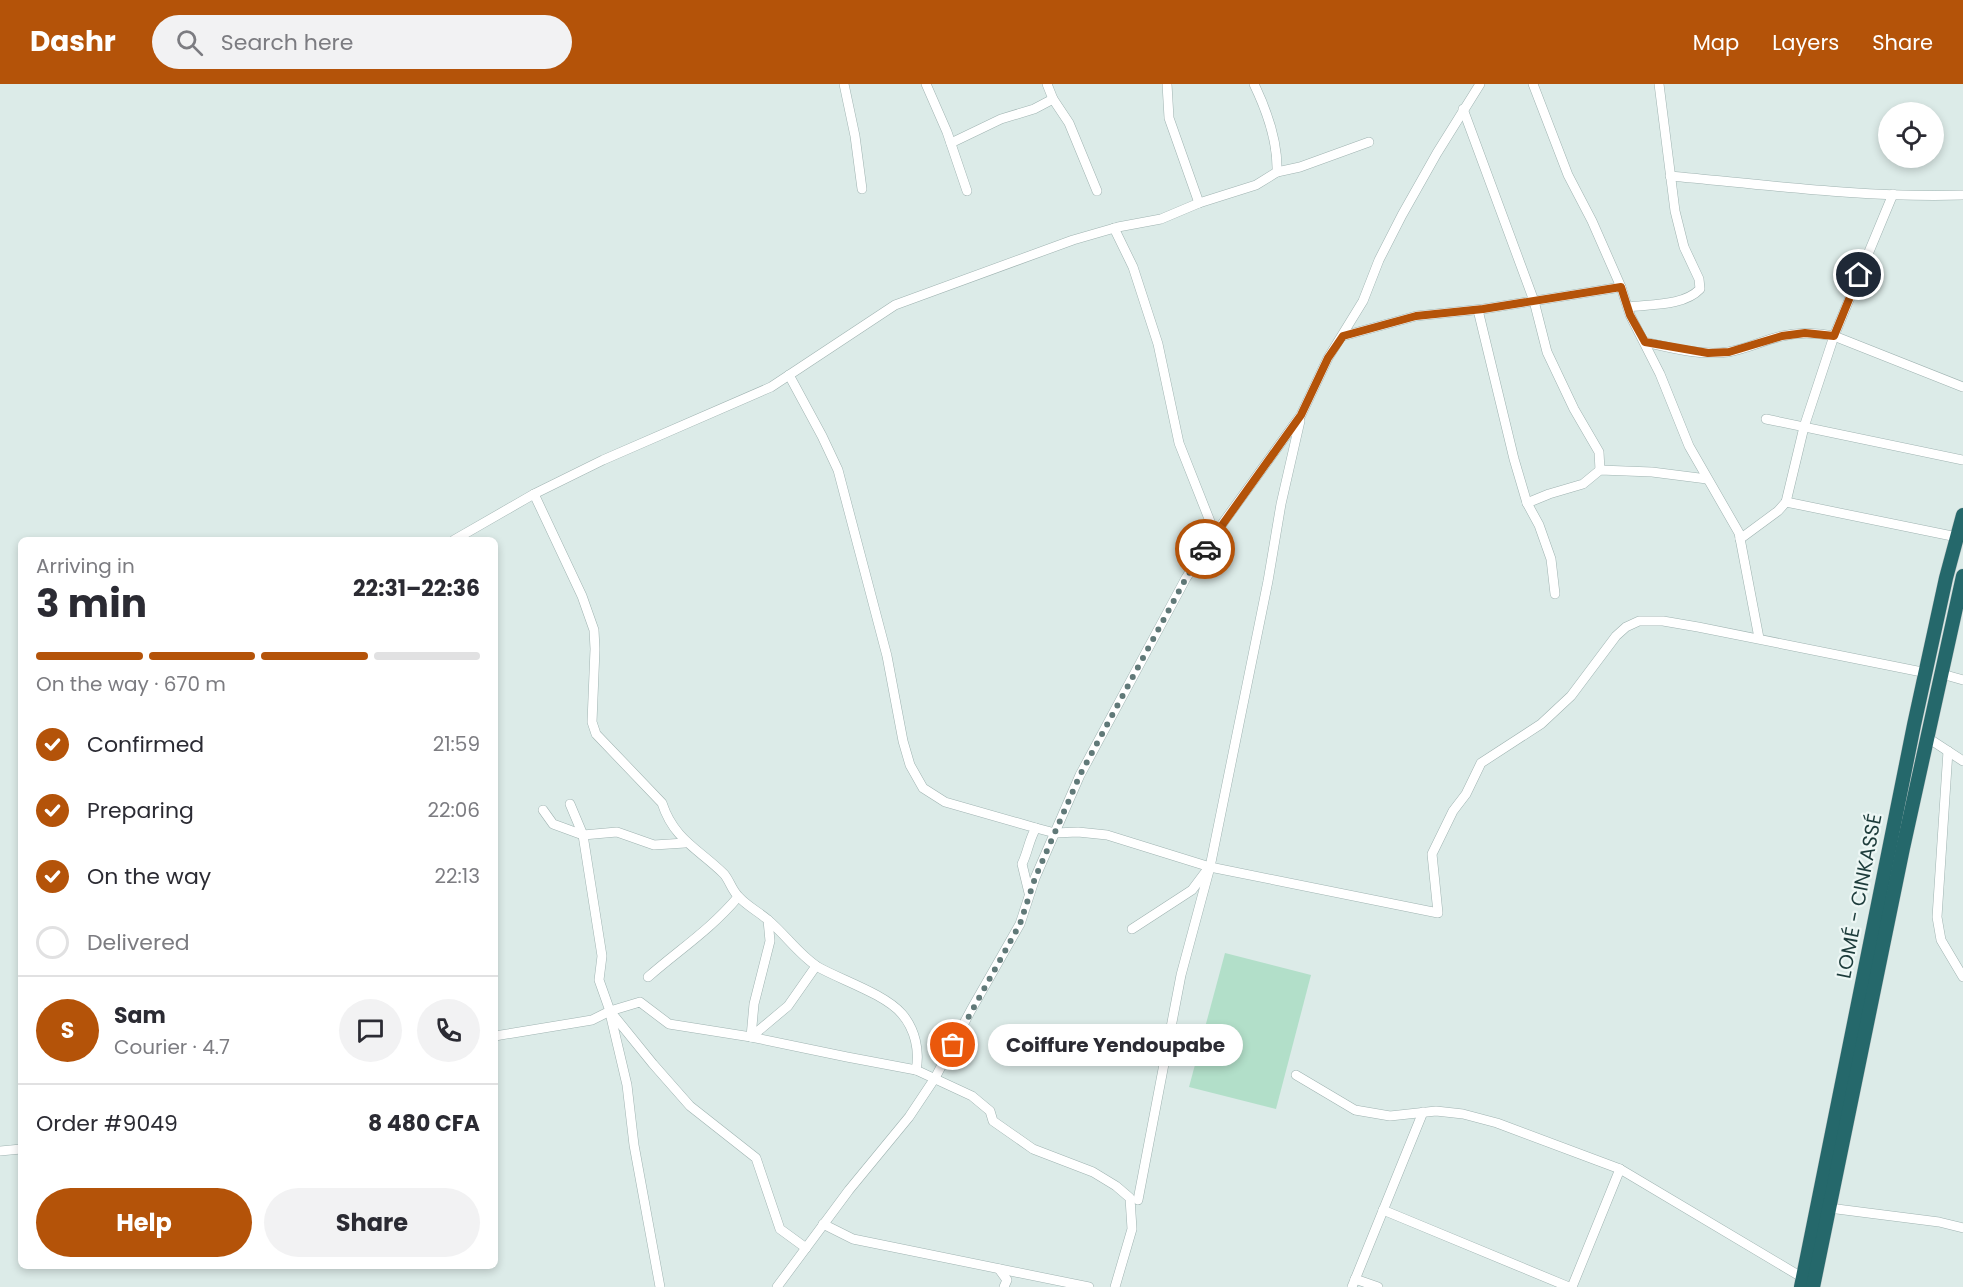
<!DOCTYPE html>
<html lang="en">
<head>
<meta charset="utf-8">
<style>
  body { margin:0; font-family:Poppins,sans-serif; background:#f2f2f3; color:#2b2b33; height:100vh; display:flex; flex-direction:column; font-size:22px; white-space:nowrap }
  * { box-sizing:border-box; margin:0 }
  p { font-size:20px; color:#7c7c81 }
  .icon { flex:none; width:33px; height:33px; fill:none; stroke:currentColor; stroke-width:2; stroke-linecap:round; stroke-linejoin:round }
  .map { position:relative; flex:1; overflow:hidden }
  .sheet { position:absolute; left:18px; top:453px; width:480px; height:732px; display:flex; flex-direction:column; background:#fff; border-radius:9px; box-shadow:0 3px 9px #0003 }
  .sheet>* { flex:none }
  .fabs { position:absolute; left:1878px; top:18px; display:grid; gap:12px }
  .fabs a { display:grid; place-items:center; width:66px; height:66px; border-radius:50%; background:#fff; box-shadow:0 3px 9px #0003; font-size:30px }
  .pin { position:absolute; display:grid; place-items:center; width:51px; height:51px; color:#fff; margin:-26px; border:3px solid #fff; border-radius:50%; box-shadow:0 2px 6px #0007 }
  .courier { position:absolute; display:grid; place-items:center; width:60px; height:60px; margin:-30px; border:4px solid #b45309; border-radius:50%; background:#fff; color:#222; box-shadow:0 2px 8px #0007 }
  .bubble { position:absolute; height:42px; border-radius:21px; background:#fff; box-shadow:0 3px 9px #0003; font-size:20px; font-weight:700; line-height:42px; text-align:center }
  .overview em { font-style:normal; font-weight:700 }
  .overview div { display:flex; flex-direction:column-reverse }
  .overview { display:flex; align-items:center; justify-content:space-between; height:102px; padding:0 18px }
  h1 { font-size:39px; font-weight:700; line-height:45px }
  .bar { display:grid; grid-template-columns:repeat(4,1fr); gap:9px 6px; align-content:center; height:72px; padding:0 18px }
  .bar i { height:8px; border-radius:4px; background:#e1e1e2 }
  .bar .active { background:#b45309 }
  .bar p { grid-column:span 4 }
  .line { display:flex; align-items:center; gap:15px; padding:0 18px; border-top:2px solid #e1e1e2 }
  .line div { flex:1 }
  .round { display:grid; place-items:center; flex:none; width:63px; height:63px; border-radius:32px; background:#f2f2f3 }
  ol { padding:0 18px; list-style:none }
  li { display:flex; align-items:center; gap:18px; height:66px }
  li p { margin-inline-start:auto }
  li .icon { padding:6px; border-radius:50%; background:#b45309; color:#fff; stroke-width:4 }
  li:last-child { color:#7c7c81 }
  li i { width:33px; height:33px; border:3px solid #e1e1e2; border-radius:50% }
  .cta { display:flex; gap:12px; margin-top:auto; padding:12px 18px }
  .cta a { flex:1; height:69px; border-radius:36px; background:#b45309; color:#fff; font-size:24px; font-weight:700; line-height:69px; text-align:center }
  .cta a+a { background:#f2f2f3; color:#2b2b33 }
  header { display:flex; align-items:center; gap:36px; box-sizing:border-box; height:84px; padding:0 30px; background:#b45309; color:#fff }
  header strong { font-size:28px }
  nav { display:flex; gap:33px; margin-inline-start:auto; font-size:21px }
  .search { width:420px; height:54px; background:#f2f2f3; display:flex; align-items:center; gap:15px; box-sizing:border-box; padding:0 21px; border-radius:33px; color:#7c7c81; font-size:22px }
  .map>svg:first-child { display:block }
  .green { fill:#b2dfc9 }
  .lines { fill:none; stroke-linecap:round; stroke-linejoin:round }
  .minor-casing { stroke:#9fb3b1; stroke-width:10 }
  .highway-casing { stroke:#c0c8c8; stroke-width:15 }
  .minor { stroke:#fff; stroke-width:9 }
  .highway { stroke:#25686b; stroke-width:14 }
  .done { stroke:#607978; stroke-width:6; stroke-dasharray:0 10.8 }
  .route { stroke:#b45309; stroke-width:8 }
  .labels { text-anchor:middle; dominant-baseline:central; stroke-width:4.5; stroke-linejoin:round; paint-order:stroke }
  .street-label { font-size:20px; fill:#1d3c3b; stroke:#edf7f5 }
</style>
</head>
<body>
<header>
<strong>Dashr</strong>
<div class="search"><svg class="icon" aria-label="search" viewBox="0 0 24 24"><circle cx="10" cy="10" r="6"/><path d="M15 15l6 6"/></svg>Search here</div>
<nav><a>Map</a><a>Layers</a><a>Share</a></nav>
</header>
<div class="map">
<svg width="1963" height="1203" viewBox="0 0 1963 1203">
  <rect width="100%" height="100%" fill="#dcebe8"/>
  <!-- green -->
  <path class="green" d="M1225 869 1311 891 1276 1025 1189 1003Z"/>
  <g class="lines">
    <defs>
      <g id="minor">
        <path d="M844 0 855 52 862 105"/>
        <path d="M926 0 947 48 967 107"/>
        <path d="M1047 0 1053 15 1069 39 1097 107"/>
        <path d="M1167 0 1169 34 1199 119"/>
        <path d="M1533 0 1568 91 1592 137 1621 203 1630 231 1660 290 1689 362 1739 449 1759 554"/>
        <path d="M1463 25 1534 217 1547 268 1574 325 1599 368 1600 386"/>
        <path d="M951 59 1001 35 1034 25 1053 15"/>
        <path d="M1277 88 1300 83 1369 58"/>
        <path d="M1670 92C1768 101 1865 114 1963 111"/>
        <path d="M1114 144 1133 183 1158 260 1179 359 1215 450"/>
        <path d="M1628 223C1651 220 1684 222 1700 205L1699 195 1684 163 1675 127 1659 0"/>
        <path d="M1478 226 1514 375 1527 419 1539 441 1551 475 1555 510"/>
        <path d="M1343 252 1416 232 1483 225 1621 203"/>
        <path d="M1645 258C1671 264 1702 272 1728 268 1747 265 1764 256 1782 252 1799 248 1818 249 1834 252L1963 303"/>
        <path d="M789 291 822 352 838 386 887 572 903 657 910 681 923 704 945 718 1036 744C1029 755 1028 768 1022 780L1029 809"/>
        <path d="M1766 335 1963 376"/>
        <path d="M1300 337 1281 420 1268 497 1210 783 1438 829 1432 770 1453 727 1466 710 1481 679 1541 640 1571 612 1616 552 1626 543 1639 537H1663L1698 543 1927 589"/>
        <path d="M534 410 582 512 594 546 595 565 592 638 596 650 662 719C674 756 699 765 724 790 730 797 732 807 739 813 747 822 759 828 768 836 785 850 799 871 818 883 841 896 885 910 902 930 915 945 920 967 916 986"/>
        <path d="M1786 418 1804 343 1834 252 1893 110"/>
        <path d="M1527 419 1549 410 1583 400 1600 386 1652 388 1707 395"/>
        <path d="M1740 455 1778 427 1786 418 1957 453"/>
        <path d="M454 456 534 410 603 376 771 303 895 221 1073 156 1118 143 1161 135 1199 119 1256 101 1277 88C1278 58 1267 27 1254 0"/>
        <path d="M1942 590 1963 596"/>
        <path d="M1928 654 1963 677"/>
        <path d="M1948 667 1937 833 1941 856 1963 893"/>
        <path d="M570 720 583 751 602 872 599 896 610 927 653 980 690 1022 756 1074 780 1145 806 1164"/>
        <path d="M543 726 553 740 583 751 617 748 654 761 685 759"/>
        <path d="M1036 744 1055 749 1078 748 1107 751 1210 783 1181 891 1138 1116"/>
        <path d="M1132 845 1192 806 1207 786"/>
        <path d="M648 893C680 865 710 846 738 813"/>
        <path d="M610 929 627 1001 634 1061 660 1203"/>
        <path d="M495 952 592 936 610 927 640 918 669 940 751 953 847 973 916 986 972 1012 990 1027 993 1037 1033 1065 1093 1088 1116 1102 1130 1114 1132 1145 1115 1203"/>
        <path d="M751 953 754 920 770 857 768 836"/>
        <path d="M751 953 788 922 816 882"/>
        <path d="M1296 991 1355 1026 1390 1032 1436 1027 1463 1030 1497 1039 1620 1085 1803 1194"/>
        <path d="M0 1067 21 1065"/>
        <path d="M1829 1124 1939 1138 1963 1144"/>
        <path d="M1383 1126 1569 1203"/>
        <path d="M823 1140 853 1155 1089 1203"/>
        <path d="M999 1185 1007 1196 1004 1203"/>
        <path d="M1355 1195 1378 1203"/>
        <path d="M777 1203 849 1106 909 1033 935 994 971 926 1020 840 1035 794 1080 691 1186 494 1215 450 1301 331 1328 274 1363 217 1379 176 1402 131 1437 69 1480 0"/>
        <path d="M1352 1203 1423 1028"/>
        <path d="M1572 1203 1620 1085"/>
      </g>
      <g id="highway">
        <path d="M1801 1203 1914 641 1946 494 1963 431"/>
        <path d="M1813 1203 1903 764 1963 492"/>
      </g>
    </defs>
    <!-- minor casing -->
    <use href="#minor" class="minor-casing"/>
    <!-- highway casing -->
    <use href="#highway" class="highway-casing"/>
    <!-- minor -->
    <use href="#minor" class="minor"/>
    <!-- highway -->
    <use href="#highway" class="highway"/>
  </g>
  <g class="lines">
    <!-- done -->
    <path class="done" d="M953 961 1020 840 1035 794 1080 691 1186 494 1205 465"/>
    <!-- route -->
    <path class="route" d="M1205 465 1301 331 1328 274 1343 252 1416 232 1483 225 1621 203 1630 231 1645 258 1708 269 1729 268 1782 252 1805 249 1834 252 1859 191"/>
  </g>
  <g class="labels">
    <!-- street labels -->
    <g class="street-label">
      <text transform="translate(1859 812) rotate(-79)">LOMÉ - CINKASSÉ</text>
    </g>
  </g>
</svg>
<div class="fabs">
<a><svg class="icon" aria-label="locate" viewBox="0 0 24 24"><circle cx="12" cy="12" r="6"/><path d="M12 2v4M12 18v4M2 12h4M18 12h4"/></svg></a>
</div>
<div class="pin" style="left:953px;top:961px;background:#ea580c"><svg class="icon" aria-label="bag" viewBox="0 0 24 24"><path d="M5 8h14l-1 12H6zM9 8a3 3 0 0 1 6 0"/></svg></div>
<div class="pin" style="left:1859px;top:191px;background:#1f2937"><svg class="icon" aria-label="home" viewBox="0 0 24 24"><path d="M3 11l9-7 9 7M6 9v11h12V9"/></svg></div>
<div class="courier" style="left:1205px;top:465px"><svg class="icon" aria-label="car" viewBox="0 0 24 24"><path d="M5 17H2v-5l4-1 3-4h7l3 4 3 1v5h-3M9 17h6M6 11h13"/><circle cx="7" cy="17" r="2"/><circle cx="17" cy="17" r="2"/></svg></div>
<div class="bubble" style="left:988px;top:940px;width:255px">Coiffure Yendoupabe</div>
<section class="sheet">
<div class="overview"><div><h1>3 min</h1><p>Arriving in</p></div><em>22:31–22:36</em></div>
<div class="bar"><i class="active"></i><i class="active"></i><i class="active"></i><i></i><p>On the way · 670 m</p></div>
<ol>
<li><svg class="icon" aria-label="check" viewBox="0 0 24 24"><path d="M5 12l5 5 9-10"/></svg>Confirmed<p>21:59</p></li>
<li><svg class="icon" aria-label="check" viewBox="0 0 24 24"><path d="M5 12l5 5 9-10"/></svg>Preparing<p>22:06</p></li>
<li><svg class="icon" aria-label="check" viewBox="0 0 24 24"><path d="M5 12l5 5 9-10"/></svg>On the way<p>22:13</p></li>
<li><i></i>Delivered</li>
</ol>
<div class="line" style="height:108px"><b class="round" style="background:#b45309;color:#fff">S</b><div><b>Sam</b><p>Courier · 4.7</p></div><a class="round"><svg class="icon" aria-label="chat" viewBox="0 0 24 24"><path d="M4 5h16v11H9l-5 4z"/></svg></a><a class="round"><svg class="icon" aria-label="phone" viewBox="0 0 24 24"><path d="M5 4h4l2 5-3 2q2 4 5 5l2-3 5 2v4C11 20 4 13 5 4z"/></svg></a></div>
<div class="line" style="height:78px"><div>Order #9049</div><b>8 480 CFA</b></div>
<div class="cta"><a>Help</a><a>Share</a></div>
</section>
</div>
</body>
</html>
